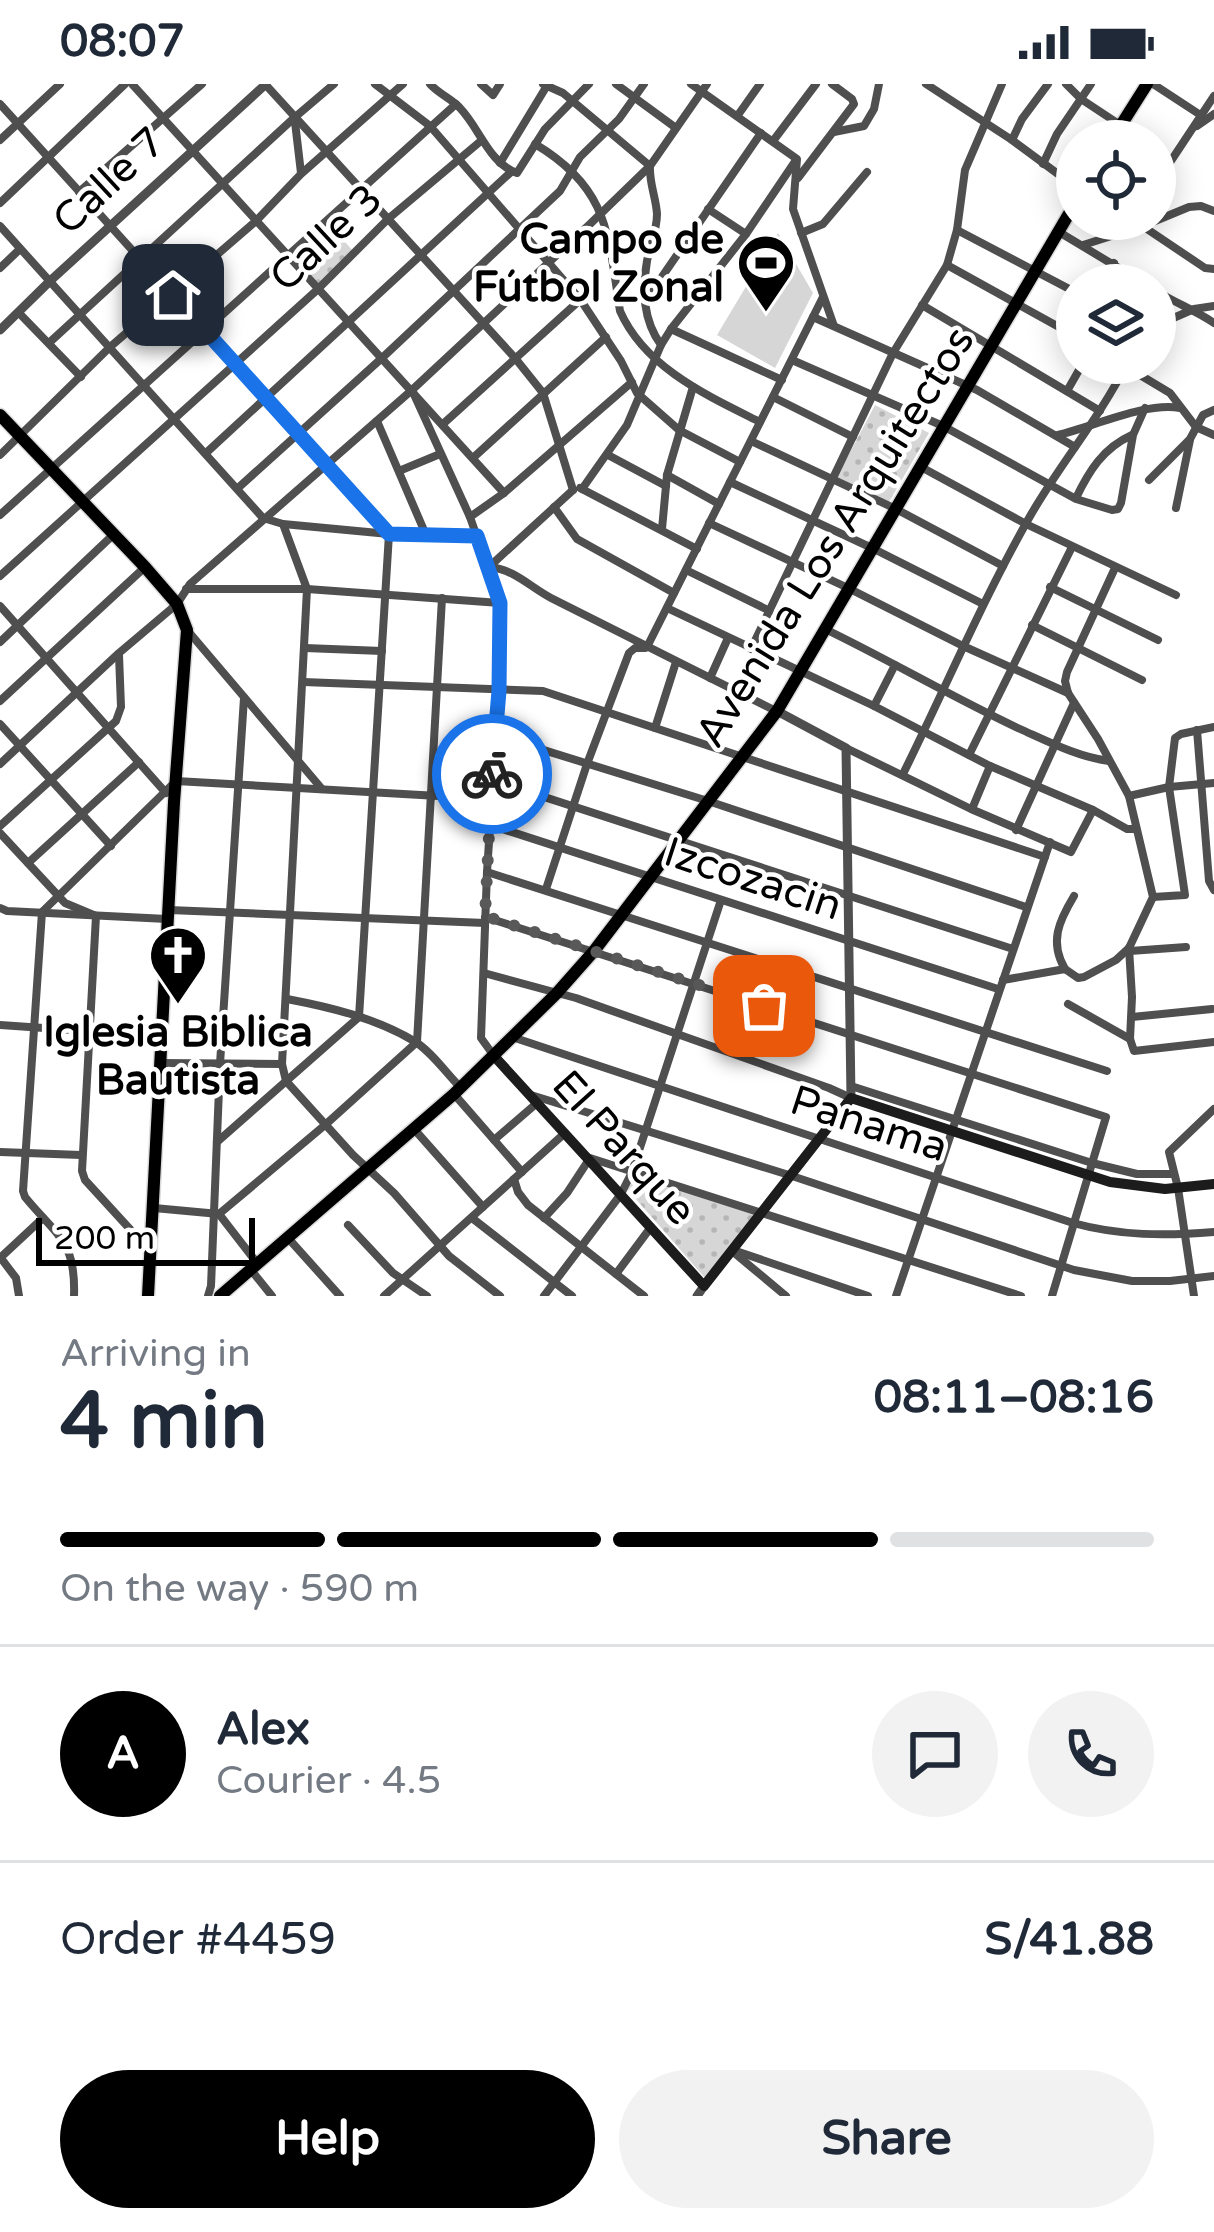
<!DOCTYPE html>
<html lang="en">
<head>
<meta charset="utf-8">
<style>
  body { margin:0; font-family:"Varela Round",sans-serif; background:#f2f2f3; color:#1f2937; height:100vh; display:flex; flex-direction:column; font-size:45px; white-space:nowrap }
  * { box-sizing:border-box; margin:0 }
  p { font-size:39px; color:#747a83 }
  .icon { flex:none; width:66px; height:66px; fill:none; stroke:currentColor; stroke-width:2; stroke-linecap:round; stroke-linejoin:round }
  .map { position:relative; height:1212px; overflow:hidden }
  .drawer { display:flex; flex-direction:column; background:#fff; flex:1 }
  .drawer>* { flex:none }
  .tools { position:absolute; left:1056px; top:36px; display:grid; gap:24px }
  .tools a { display:grid; place-items:center; width:120px; height:120px; border-radius:50%; background:#fff; box-shadow:0 6px 30px #0003; font-size:60px }
  .scale { position:absolute; left:36px; bottom:30px; width:219px; box-sizing:border-box; padding-left:12px; border:6px solid #000; border-top:0; font-size:33px; line-height:42px; white-space:nowrap; color:#000; -webkit-text-stroke:9px #fff; paint-order:stroke }
  .pin { position:absolute; display:grid; place-items:center; width:102px; height:102px; color:#fff; margin:-51px; border-radius:24px; box-shadow:0 6px 18px #0006 }
  .courier { position:absolute; display:grid; place-items:center; width:120px; height:120px; margin:-60px; border:9px solid #1a73e8; border-radius:50%; background:#fff; color:#222; box-shadow:0 3px 15px #0007 }
  .overview em { font-style:normal; font-weight:800 }
  .overview div { display:flex; flex-direction:column-reverse }
  .overview { display:flex; align-items:center; justify-content:space-between; height:204px; padding:0 60px }
  h1 { font-size:78px; font-weight:800; line-height:90px }
  .bar { display:grid; grid-template-columns:repeat(4,1fr); gap:18px 12px; align-content:center; height:144px; padding:0 60px }
  .bar i { height:15px; border-radius:9px; background:#e0e1e3 }
  .bar .active { background:#000 }
  .bar p { grid-column:span 4 }
  .line { display:flex; align-items:center; gap:30px; padding:0 60px; border-top:3px solid #e0e1e3 }
  .line div { flex:1 }
  .round { display:grid; place-items:center; flex:none; width:126px; height:126px; border-radius:63px; background:#f2f2f3 }
  .action { display:flex; gap:24px; margin-top:auto; padding:24px 60px }
  .action a { flex:1; height:138px; border-radius:72px; background:#000; color:#fff; font-size:48px; font-weight:800; line-height:138px; text-align:center }
  .action a+a { background:#f2f2f3; color:#1f2937 }
  .status { display:flex; justify-content:space-between; align-items:center; height:84px; padding:0 60px; background:#fff; direction:ltr }
  .status svg { height:33px; fill:currentColor }
  .map>svg:first-child { display:block }
  .park { fill:url(#park-dots) }
  .garden { fill:#d6d6d6 }
  .lines { fill:none; stroke-linecap:round; stroke-linejoin:round }
  .primary-casing { stroke:#dbdbdb; stroke-width:15 }
  .minor { stroke:#4f4f4f; stroke-width:8 }
  .tertiary { stroke:#4f4f4f; stroke-width:9 }
  .secondary { stroke:#1c1c1c; stroke-width:10 }
  .primary { stroke:#000; stroke-width:12 }
  .done { stroke:#595959; stroke-width:12; stroke-dasharray:0 21.6 }
  .route { stroke:#1a73e8; stroke-width:15 }
  .labels { text-anchor:middle; dominant-baseline:central; stroke-width:9; stroke-linejoin:round; paint-order:stroke }
  .street-label { font-size:42px; fill:#000; stroke:#fff }
  .poi-label { font-size:42px; font-weight:bold; fill:#000; stroke:#fff; text-anchor:end }
</style>
</head>
<body>
<div class="status"><b>08:07</b><svg viewBox="0 0 49 12"><path d="M0 12V9h3v3zM5 12V6h3v6zM10 12V3h3v9zM15 12V0h3v12zM26 1h20v11H26zM47 4h2v5h-2z"/></svg></div>
<div class="map">
<svg width="1214" height="1212" viewBox="0 0 1214 1212">
  <defs>
    <pattern id="park-dots" width="8" height="8" patternUnits="userSpaceOnUse" patternTransform="scale(3)"><rect width="8" height="8" fill="#d6d6d6"/><path d="M2 2h.1M6 6h.1" fill="none" stroke="#b6b6b6" stroke-width="1.8" stroke-linecap="round"/></pattern>
  </defs>
  <rect width="100%" height="100%" fill="#fff"/>
  <!-- park -->
  <g class="park">
    <path d="M329 140 354 168 319 200 293 170Z"/>
    <path d="M875 321 929 349 889 418 837 393Z"/>
    <path d="M635 1091 755 1130 705 1194 628 1106Z"/>
  </g>
  <!-- garden -->
  <path class="garden" d="M778 149 813 209 775 284 717 251Z"/>
  <g class="lines">
    <defs>
      <g id="primary">
        <path d="M1111 57 1147 0"/>
        <path d="M0 331 145 483 177 520 187 546 174 718 148 1212"/>
        <path d="M220 1212 454 1010 556 910 594 867 777 627 1077 116"/>
      </g>
    </defs>
    <!-- primary casing -->
    <use href="#primary" class="primary-casing"/>
    <!-- minor -->
    <g class="minor">
      <path d="M132 0 504 409"/>
      <path d="M265 0 515 274 543 309 573 406"/>
      <path d="M375 0 430 42 580 215 621 277 637 309 679 346 740 378"/>
      <path d="M430 0C439 10 452 15 460 24 480 45 489 79 517 89L545 45 589 0"/>
      <path d="M481 0 493 11 500 0"/>
      <path d="M543 0 563 9 650 82C649 99 656 113 657 130 657 147 650 161 647 177 642 207 643 236 661 261L627 341 582 405"/>
      <path d="M616 0 676 44"/>
      <path d="M691 0 797 75 793 125 834 242"/>
      <path d="M926 0 1012 56 1077 104"/>
      <path d="M1066 0 1081 15 1134 50"/>
      <path d="M1153 0 1202 32"/>
      <path d="M0 20 389 450 359 933 217 1058"/>
      <path d="M738 31 760 0"/>
      <path d="M295 38 301 89"/>
      <path d="M1197 42 1214 30"/>
      <path d="M834 48 864 42 874 25 879 0"/>
      <path d="M0 56 60 0"/>
      <path d="M1012 56 1022 35 1048 0"/>
      <path d="M773 57 816 0"/>
      <path d="M535 60C609 104 608 150 620 227 645 284 708 312 760 338"/>
      <path d="M500 79 548 0"/>
      <path d="M1043 80 1057 50 1091 0"/>
      <path d="M798 94 854 20 852 15 832 0"/>
      <path d="M1155 101 1214 12"/>
      <path d="M79 108 202 0"/>
      <path d="M0 119 125 0"/>
      <path d="M708 125 746 150"/>
      <path d="M1126 135 1131 138"/>
      <path d="M0 142 263 434 283 440 307 505 282 980 286 997 353 1071 394 1109 449 1172 500 1212"/>
      <path d="M1144 143 1205 184 1214 185"/>
      <path d="M957 146 1077 209"/>
      <path d="M1059 148 1147 201"/>
      <path d="M801 149 823 140 867 88"/>
      <path d="M1083 161 1143 142 1189 123 1201 122 1214 127"/>
      <path d="M947 181 1077 253"/>
      <path d="M0 184 20 165"/>
      <path d="M1102 201 1114 179"/>
      <path d="M1155 206C1175 219 1195 226 1214 239"/>
      <path d="M646 216 761 49"/>
      <path d="M922 221 1100 327"/>
      <path d="M19 229 81 293"/>
      <path d="M813 233 977 306 1075 363"/>
      <path d="M1155 242 1194 225 1214 222"/>
      <path d="M671 245 782 296"/>
      <path d="M50 258 294 34 334 0"/>
      <path d="M661 261 671 245 746 150 796 76"/>
      <path d="M792 276 943 342 1076 415 1112 426 1118 425 1121 419 1133 351 1145 324"/>
      <path d="M1120 279 1170 309 1196 343 1214 351"/>
      <path d="M412 306 470 433 500 519 499 607 487 788 481 954 494 972"/>
      <path d="M1067 307 1083 279"/>
      <path d="M773 313 853 353"/>
      <path d="M377 337 426 451"/>
      <path d="M443 340 580 216"/>
      <path d="M1058 351C1095 342 1145 318 1180 324"/>
      <path d="M751 357 894 424 1003 482"/>
      <path d="M206 369 511 88"/>
      <path d="M0 371 110 263 256 137 301 90 403 0"/>
      <path d="M608 371 666 402"/>
      <path d="M474 373 606 253"/>
      <path d="M921 383 1026 440 1176 511"/>
      <path d="M399 387 440 370"/>
      <path d="M667 391 719 420"/>
      <path d="M1149 396 1190 355 1203 331 1214 326"/>
      <path d="M730 398 872 464 983 520"/>
      <path d="M238 404 382 274 560 107 580 73 619 35 644 0"/>
      <path d="M580 404 697 465"/>
      <path d="M1076 414C1089 387 1103 364 1132 351"/>
      <path d="M554 423 577 455 674 509"/>
      <path d="M1176 424 1190 356"/>
      <path d="M0 431 456 20"/>
      <path d="M470 433 504 409 632 298"/>
      <path d="M709 439 848 504 963 562 1068 609"/>
      <path d="M283 440 389 450 477 452"/>
      <path d="M662 445 667 391 693 303"/>
      <path d="M490 482 573 406"/>
      <path d="M489 483C514 485 530 503 551 514L776 627"/>
      <path d="M1115 484 1067 588 1065 597 1068 609 1098 655 1129 712 1169 703 1214 699"/>
      <path d="M686 486 770 527"/>
      <path d="M0 492 317 206 388 135 482 56"/>
      <path d="M1050 503 1158 556"/>
      <path d="M186 505H307L500 519"/>
      <path d="M0 522 166 709"/>
      <path d="M667 524 874 622 990 682 1093 726 1127 745H1136"/>
      <path d="M1032 541 1142 596"/>
      <path d="M825 545C891 577 954 614 1020 645 1049 658 1078 673 1109 677"/>
      <path d="M188 547 322 705"/>
      <path d="M0 558 114 450"/>
      <path d="M647 563 823 213"/>
      <path d="M305 564 382 567"/>
      <path d="M751 565 893 269 947 181 957 146 965 86 1002 0"/>
      <path d="M710 594 728 554"/>
      <path d="M303 598 543 607 1045 773"/>
      <path d="M0 617 144 484"/>
      <path d="M874 622 895 581"/>
      <path d="M0 640 111 762"/>
      <path d="M655 644 676 578"/>
      <path d="M1197 646 1209 797 1214 806"/>
      <path d="M495 651 708 717 1026 823"/>
      <path d="M846 664 971 725 1071 768 1093 726"/>
      <path d="M969 671 1072 463"/>
      <path d="M0 680 119 569 177 520 190 500 412 306 589 141 650 82 707 0"/>
      <path d="M903 690C945 605 982 517 1029 434 1059 381 1100 334 1127 279"/>
      <path d="M492 696 1013 865"/>
      <path d="M972 725 990 682"/>
      <path d="M490 741 998 905"/>
      <path d="M0 742 116 637 121 623 119 571"/>
      <path d="M1016 746 1074 619"/>
      <path d="M0 749 65 819 96 832 82 1087 85 1096 150 1167"/>
      <path d="M28 779 139 678"/>
      <path d="M487 788 1107 987"/>
      <path d="M546 805 587 680 629 569 635 564H645"/>
      <path d="M1153 813 1185 811 1169 703 1175 654 1181 650 1214 643"/>
      <path d="M0 824 7 827 167 835"/>
      <path d="M169 826 485 839"/>
      <path d="M485 833 1106 1033 1052 1212"/>
      <path d="M1129 864 1132 913 1130 955 1134 967 1214 958"/>
      <path d="M1130 867 1186 863"/>
      <path d="M1065 885C1049 858 1059 837 1074 812"/>
      <path d="M484 889 576 914 829 1004 851 1014"/>
      <path d="M1003 896 1065 885 1078 894 1084 893 1116 876 1129 864 1153 813 1129 712"/>
      <path d="M287 915C329 923 376 934 414 957 431 967 446 989 461 1004"/>
      <path d="M1068 920 1130 955"/>
      <path d="M1132 933 1212 925"/>
      <path d="M0 941 161 952"/>
      <path d="M512 953 1073 1139C1120 1152 1166 1152 1214 1148"/>
      <path d="M417 958 442 514"/>
      <path d="M160 979 282 980"/>
      <path d="M851 1002 1092 1079 1137 1090H1174"/>
      <path d="M454 1010 522 1088"/>
      <path d="M531 1011 789 1091 1074 1186 1132 1197H1170L1214 1192"/>
      <path d="M414 1045 483 1123"/>
      <path d="M494 1056 537 1019"/>
      <path d="M0 1068 81 1071"/>
      <path d="M514 1095 518 1108 528 1121 644 1212"/>
      <path d="M154 1124 219 1130 325 1041 417 958"/>
      <path d="M219 1130 257 1179"/>
      <path d="M472 1134 572 1212"/>
      <path d="M544 1134 567 1109 590 1074 1021 1212"/>
      <path d="M348 1141 393 1189 427 1212"/>
      <path d="M288 1154 340 1212"/>
      <path d="M733 1166 868 1212"/>
      <path d="M732 1167 786 1212"/>
      <path d="M0 1173 16 1194 19 1212"/>
      <path d="M0 1174 43 1134"/>
      <path d="M251 1186 272 1212"/>
      <path d="M616 1190 651 1143"/>
      <path d="M74 1212C76 1157 57 1152 25 1113L23 1107 42 828 176 697 491 715"/>
      <path d="M208 1212 211 1202 220 980 244 614"/>
      <path d="M384 1212 565 1049"/>
      <path d="M544 1212 621 1110 632 1088 721 816"/>
      <path d="M896 1212 1050 758"/>
      <path d="M1194 1212 1178 1104 1169 1068 1214 1025"/>
    </g>
    <!-- tertiary -->
    <g class="tertiary">
      <path d="M0 246 50 197 266 0"/>
      <path d="M777 627 846 664 851 1014"/>
      <path d="M697 1212 704 1202"/>
    </g>
    <!-- secondary -->
    <path class="secondary" d="M494 972 704 1202 851 1014 1110 1098 1165 1105 1214 1100"/>
    <!-- primary -->
    <use href="#primary" class="primary"/>
  </g>
  <g class="lines">
    <!-- done -->
    <path class="done" d="M492 690 485 832 764 922"/>
    <!-- route -->
    <path class="route" d="M173 211 389 450 477 452 500 519 499 607 492 690"/>
  </g>
  <!-- icons -->
  <defs>
    <symbol id="stadium-pin" viewBox="-11 -11 22 30"><path d="M0 17L-7.5 6A9.5 9.5 0 1 1 7.5 6Z" fill="#000" stroke="#fff"/><path d="M0-5a6.5 5 0 1 0 0 10a6.5 5 0 1 0 0-10ZM-3.5-1.8h7v3.6h-7Z" fill="#fff"/></symbol>
    <symbol id="church-pin" viewBox="-11 -11 22 30"><path d="M0 17L-7.5 6A9.5 9.5 0 1 1 7.5 6Z" fill="#000" stroke="#fff"/><path d="M-1.2-6h2.4v3.5h3.3v2.4h-3.3V6h-2.4V-.1h-3.3v-2.4h3.3Z" fill="#fff"/></symbol>
  </defs>
  <g fill-rule="evenodd">
    <use href="#stadium-pin" x="733" y="146" width="66" height="90"/>
    <use href="#church-pin" x="145" y="838" width="66" height="90"/>
  </g>
  <g class="labels">
    <!-- street labels -->
    <g class="street-label">
      <text transform="translate(109 97) rotate(-43)">Calle 7</text>
      <text transform="translate(326 154) rotate(-43)">Calle 3</text>
      <text transform="translate(835 453) rotate(-58)">Avenida Los Arquitectos</text>
      <text transform="translate(753 795) rotate(18)">Izcozacin</text>
      <text transform="translate(869 1040) rotate(18)">Panama</text>
      <text transform="translate(624 1064) rotate(48)">El Parque</text>
    </g>
    <!-- poi labels -->
    <g class="poi-label">
      <text x="724" y="155">Campo de<tspan x="724" dy="48">Fútbol Zonal</tspan></text>
      <text x="178" y="948" text-anchor="middle">Iglesia Biblica<tspan x="178" dy="48">Bautista</tspan></text>
    </g>
  </g>
</svg>
<div class="tools">
<a><svg class="icon" aria-label="locate" viewBox="0 0 24 24"><circle cx="12" cy="12" r="6"/><path d="M12 2v4M12 18v4M2 12h4M18 12h4"/></svg></a>
<a><svg class="icon" aria-label="layers" viewBox="0 0 24 24"><path d="M12 4l9 5-9 5-9-5zM3 14l9 5 9-5"/></svg></a>
</div>
<div class="scale">200 m</div>
<div class="pin" style="left:764px;top:922px;background:#ea580c"><svg class="icon" aria-label="bag" viewBox="0 0 24 24"><path d="M5 8h14l-1 12H6zM9 8a3 3 0 0 1 6 0"/></svg></div>
<div class="pin" style="left:173px;top:211px;background:#1f2937"><svg class="icon" aria-label="home" viewBox="0 0 24 24"><path d="M3 11l9-7 9 7M6 9v11h12V9"/></svg></div>
<div class="courier" style="left:492px;top:690px"><svg class="icon" aria-label="bike" viewBox="0 0 24 24"><circle cx="6" cy="16" r="4"/><circle cx="18" cy="16" r="4"/><path d="M6 16l4-8h5l3 8M10 8l3 8H6M13 5h3"/></svg></div>
</div>
<section class="drawer">
<div class="overview"><div><h1>4 min</h1><p>Arriving in</p></div><em>08:11–08:16</em></div>
<div class="bar"><i class="active"></i><i class="active"></i><i class="active"></i><i></i><p>On the way · 590 m</p></div>
<div class="line" style="height:216px"><b class="round" style="background:#000;color:#fff">A</b><div><b>Alex</b><p>Courier · 4.5</p></div><a class="round"><svg class="icon" aria-label="chat" viewBox="0 0 24 24"><path d="M4 5h16v11H9l-5 4z"/></svg></a><a class="round"><svg class="icon" aria-label="phone" viewBox="0 0 24 24"><path d="M5 4h4l2 5-3 2q2 4 5 5l2-3 5 2v4C11 20 4 13 5 4z"/></svg></a></div>
<div class="line" style="height:156px"><div>Order #4459</div><b>S/41.88</b></div>
<div class="action"><a>Help</a><a>Share</a></div>
</section>
</body>
</html>
